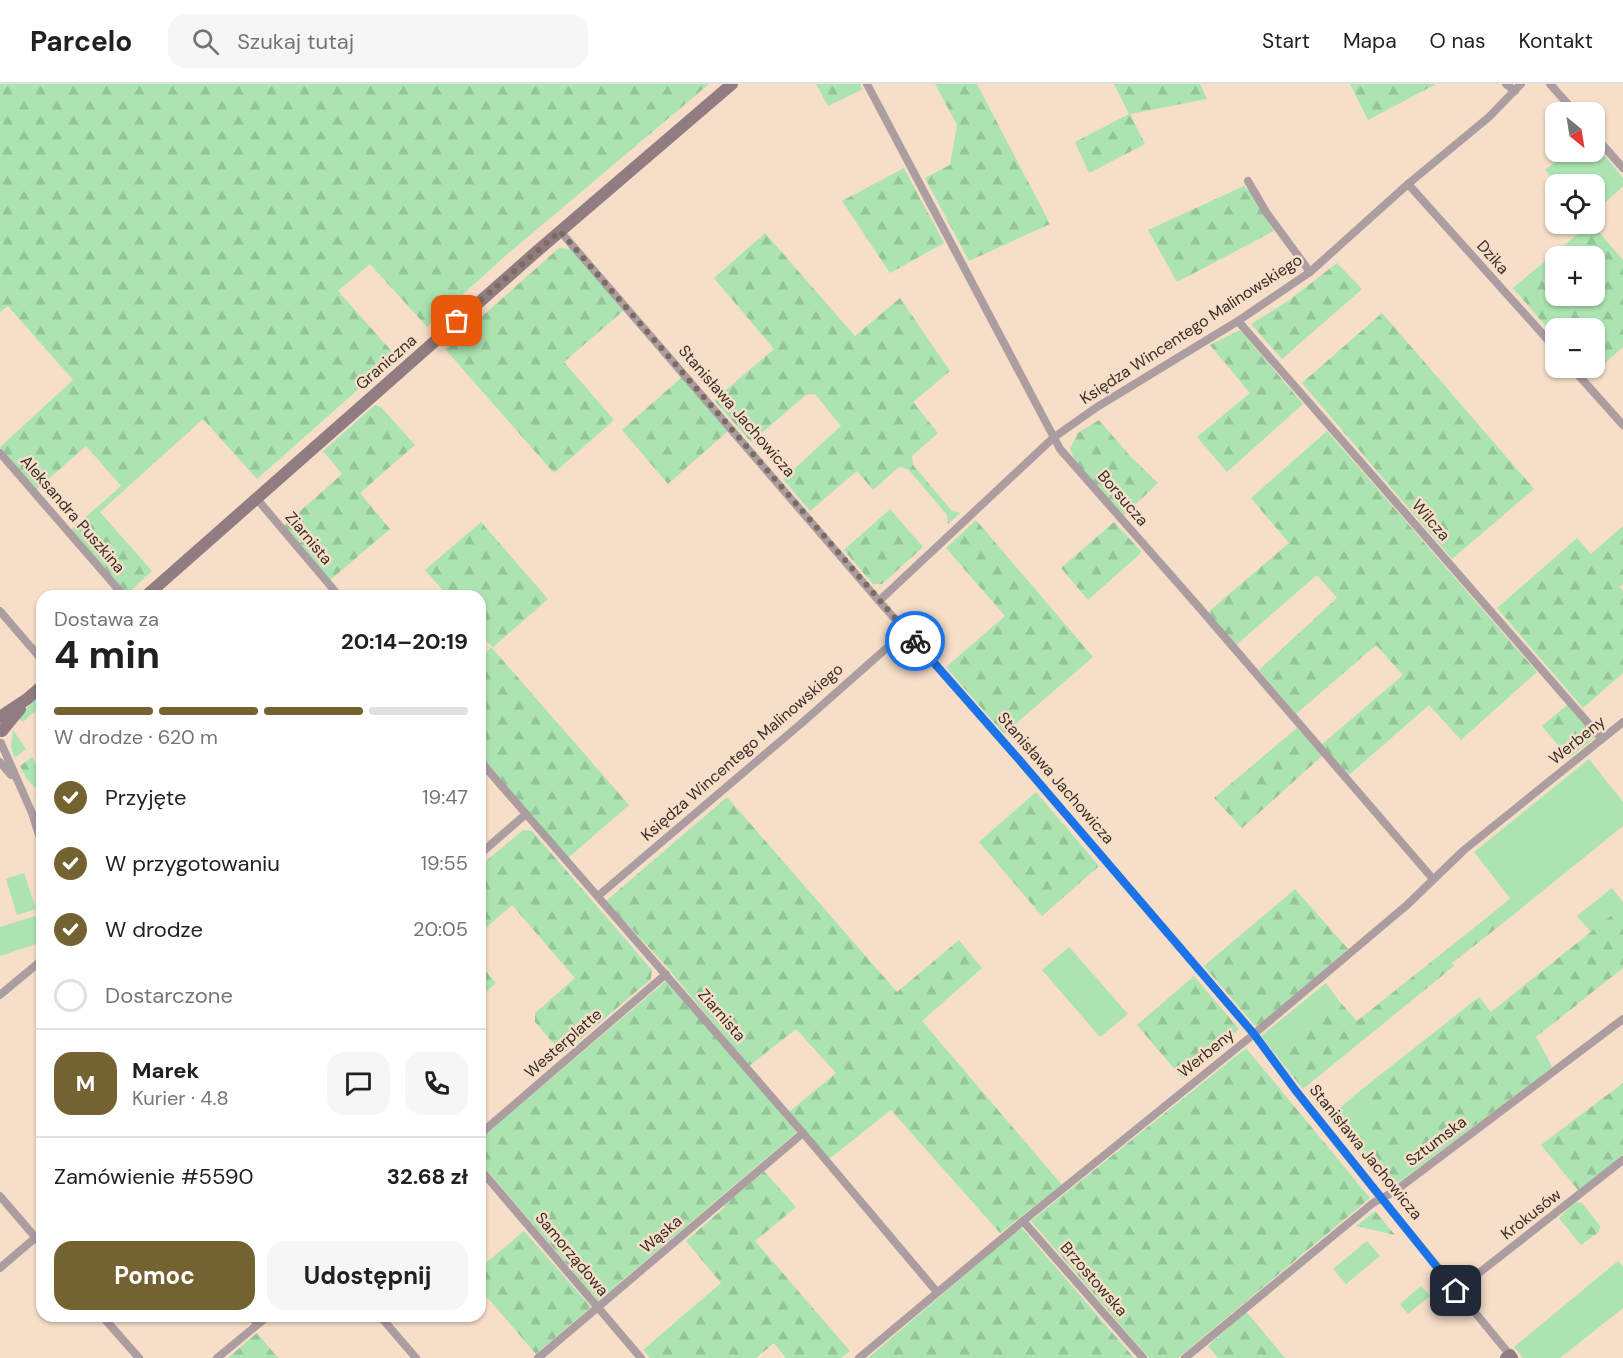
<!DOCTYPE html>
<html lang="pl">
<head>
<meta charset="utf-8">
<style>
  body { margin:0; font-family:"DM Sans",sans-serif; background:#f6f6f6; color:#202124; height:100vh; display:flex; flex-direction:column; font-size:22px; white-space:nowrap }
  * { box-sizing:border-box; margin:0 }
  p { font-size:20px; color:#757577 }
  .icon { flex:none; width:33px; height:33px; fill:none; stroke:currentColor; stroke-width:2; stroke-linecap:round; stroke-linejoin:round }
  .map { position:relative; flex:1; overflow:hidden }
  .panel { position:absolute; left:36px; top:506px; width:450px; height:732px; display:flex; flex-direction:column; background:#fff; border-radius:18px; box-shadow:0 2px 4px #0004 }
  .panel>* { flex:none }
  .needle { width:39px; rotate:150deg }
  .controls { position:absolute; left:1545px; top:18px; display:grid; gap:12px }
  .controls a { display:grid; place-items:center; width:60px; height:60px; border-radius:12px; background:#fff; box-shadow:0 2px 4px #0004; font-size:30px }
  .pin { position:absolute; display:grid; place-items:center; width:51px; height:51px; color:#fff; margin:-26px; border-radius:12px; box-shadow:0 3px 9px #0006 }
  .courier { position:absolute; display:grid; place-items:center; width:60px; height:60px; margin:-30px; border:4px solid #1a73e8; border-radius:50%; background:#fff; color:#222; box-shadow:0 2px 8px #0007 }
  .head em { font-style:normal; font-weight:700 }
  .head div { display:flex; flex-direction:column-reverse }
  .head { display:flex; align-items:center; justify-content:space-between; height:102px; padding:0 18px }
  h1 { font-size:39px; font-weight:700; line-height:45px }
  .bar { display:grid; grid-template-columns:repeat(4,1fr); gap:9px 6px; align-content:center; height:72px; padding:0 18px }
  .bar i { height:8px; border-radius:4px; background:#e0e0e0 }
  .bar .active { background:#746230 }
  .bar p { grid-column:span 4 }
  .line { display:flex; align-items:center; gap:15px; padding:0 18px; border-top:2px solid #e0e0e0 }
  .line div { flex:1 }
  .round { display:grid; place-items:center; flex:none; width:63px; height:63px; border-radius:18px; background:#f6f6f6 }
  ol { padding:0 18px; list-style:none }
  li { display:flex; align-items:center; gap:18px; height:66px }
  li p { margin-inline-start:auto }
  li .icon { padding:6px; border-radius:50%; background:#746230; color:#fff; stroke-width:4 }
  li:last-child { color:#757577 }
  li i { width:33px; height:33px; border:3px solid #e0e0e0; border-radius:50% }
  .action { display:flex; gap:12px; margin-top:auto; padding:12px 18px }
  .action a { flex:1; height:69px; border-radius:18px; background:#746230; color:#fff; font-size:24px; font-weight:700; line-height:69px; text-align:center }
  .action a+a { background:#f6f6f6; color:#202124 }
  header { display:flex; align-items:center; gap:36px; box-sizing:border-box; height:84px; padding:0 30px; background:#fff; border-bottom:2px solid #e0e0e0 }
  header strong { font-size:28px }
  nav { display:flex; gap:33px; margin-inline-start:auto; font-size:21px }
  .search { width:420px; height:54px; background:#f6f6f6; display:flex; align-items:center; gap:15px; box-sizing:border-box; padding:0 21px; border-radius:18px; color:#757577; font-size:22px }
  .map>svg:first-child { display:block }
  .green { fill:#abe4b1 }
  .forest { fill:url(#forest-firs); fill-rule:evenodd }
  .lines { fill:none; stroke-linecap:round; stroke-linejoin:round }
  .street { stroke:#ac9da1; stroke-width:8 }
  .secondary { stroke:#907c81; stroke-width:12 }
  .done { stroke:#7a6c60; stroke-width:6; stroke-dasharray:0 10.8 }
  .route { stroke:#1a73e8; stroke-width:8 }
  .labels { text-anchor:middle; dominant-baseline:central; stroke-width:5; stroke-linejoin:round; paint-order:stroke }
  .street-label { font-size:16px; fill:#382f27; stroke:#f6dec9 }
</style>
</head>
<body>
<header>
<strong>Parcelo</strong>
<div class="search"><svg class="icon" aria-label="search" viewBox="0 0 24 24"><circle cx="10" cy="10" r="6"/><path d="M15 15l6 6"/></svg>Szukaj tutaj</div>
<nav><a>Start</a><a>Mapa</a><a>O nas</a><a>Kontakt</a></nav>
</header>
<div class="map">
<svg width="1623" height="1274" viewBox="0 0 1623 1274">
  <defs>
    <pattern id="forest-firs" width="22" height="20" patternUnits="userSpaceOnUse" patternTransform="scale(1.5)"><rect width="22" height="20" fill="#abe4b1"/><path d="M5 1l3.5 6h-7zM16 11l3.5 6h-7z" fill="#94c498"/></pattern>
  </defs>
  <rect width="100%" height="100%" fill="#f6dec9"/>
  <!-- green -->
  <g class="green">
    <path d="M1595 60 1623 94V102L1595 128 1594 100H1558L1545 86 1567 68H1594Z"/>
    <path d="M42 609V621L23 638 17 634Z"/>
    <path d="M1589 675 1623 718V742L1498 843 1494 839 1510 826 1505 819 1510 814 1474 768Z"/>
    <path d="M24 789 36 825 17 831 6 795Z"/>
    <path d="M1612 804 1623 818V822L1591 848 1577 832Z"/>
    <path d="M35 832 42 851V858L0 872V843Z"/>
    <path d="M1069 863 1128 930 1100 953 1042 886Z"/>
    <path d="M1326 899 1340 918 1275 970 1261 952Z"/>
    <path d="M1546 971 1552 983 1533 998 1540 976Z"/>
    <path d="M1361 1006 1374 1023 1341 1049 1328 1034Z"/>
    <path d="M1367 1157 1380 1172 1346 1200 1333 1185Z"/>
    <path d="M1618 1177 1623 1183V1224L1560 1274H1523L1514 1263Z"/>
    <path d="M1421 1202 1430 1212 1408 1230 1400 1220Z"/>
  </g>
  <!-- forest -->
  <g class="forest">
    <path d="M0 0H709L503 174 427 243 370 180 338 207 396 272 257 395 203 335 100 428 152 487 126 511 71 446 121 402 86 362 36 406 0 363 73 296 8 222 0 228Z"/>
    <path d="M816 0H860L863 5 828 22Z"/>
    <path d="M935 0H977L1050 140 969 177 925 94 950 81 957 41Z"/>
    <path d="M1114 0H1200L1207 15 1130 30 1145 60 1089 89 1075 58 1129 30Z"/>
    <path d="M1350 0H1436L1368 36Z"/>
    <path d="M904 84 944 159 890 189 842 117Z"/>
    <path d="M1244 102 1251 108 1274 147 1177 198 1148 146Z"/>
    <path d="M1590 140H1592L1623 176V263L1590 292 1582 284H1594V244H1556L1555 253 1513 204ZM1594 172V212H1556V172Z"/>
    <path d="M765 149 855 252 900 214 950 287 913 318 938 349 912 372 913 381 952 427 960 429 948 440 947 431 908 385 899 383 873 406 857 387 810 427 783 395 841 342 815 310 806 311 751 358 714 316 774 265 714 194Z"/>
    <path d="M559 164 572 165 624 226 564 278 614 336 554 389 445 265Z"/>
    <path d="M1337 179 1362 205 1282 275 1251 240 1288 217Z"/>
    <path d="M1382 229 1534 405 1452 475 1302 299Z"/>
    <path d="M1240 246 1303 320 1227 388 1197 353 1250 309 1210 261Z"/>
    <path d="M682 293 728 347 668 400 622 346Z"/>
    <path d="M375 321 381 323 415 361 360 409 390 445 329 497 282 443 342 390 323 367Z"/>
    <path d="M1099 336 1130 372 1158 399 1123 432 1075 377 1070 365 1078 349Z"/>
    <path d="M1327 347 1537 588 1461 656 1429 621 1349 691 1321 661 1403 591 1376 561 1296 630 1259 586 1337 514 1317 491 1236 561 1207 529 1289 459 1251 414Z"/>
    <path d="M890 425 923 463 882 500H873L844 466Z"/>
    <path d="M976 436 1093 573 1004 650 946 583 1005 532 946 464Z"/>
    <path d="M481 438 548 515 492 564 629 721 568 774 480 672V574L492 563 480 549V512L447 511 425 486Z"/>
    <path d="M1114 438 1141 467 1140 470 1088 516 1061 484Z"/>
    <path d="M1623 442V500L1620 503 1623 507V589L1583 624 1497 524 1577 454 1591 470Z"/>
    <path d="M1567 621 1596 653 1569 674 1542 642Z"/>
    <path d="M1297 644 1322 672 1242 744 1214 714Z"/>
    <path d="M13 646 26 665 15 674 11 663Z"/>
    <path d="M32 673 42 691V700L35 704 26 694 20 682Z"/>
    <path d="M1036 708 1099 782 1042 832 979 758Z"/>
    <path d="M727 713 897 908 959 856 982 884 922 937 1062 1101 1000 1149 891 1026 829 1075 789 1028 836 989 796 945 749 982 666 882 606 817Z"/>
    <path d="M523 746 532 747 652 886 651 895 565 968 560 967 535 938V929L575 894 512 821 480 849V782Z"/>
    <path d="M1295 805 1348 865 1257 944 1204 882Z"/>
    <path d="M1505 819 1510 826 1495 839 1498 843 1452 879 1454 882 1303 1005 1275 970 1340 918 1357 937Z"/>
    <path d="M1623 822V884L1536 953 1546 971 1540 976 1533 998 1399 1098 1386 1101 1341 1049 1374 1023 1361 1006 1479 913 1491 928Z"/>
    <path d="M480 880 496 899 480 913Z"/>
    <path d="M1194 892 1239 945 1182 994 1137 941Z"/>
    <path d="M667 896 797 1048 598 1217 480 1078V1055Z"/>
    <path d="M1246 964 1370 1114 1178 1274H1149L1031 1137Z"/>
    <path d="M1623 999V1071L1578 1106 1541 1061Z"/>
    <path d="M764 1087 796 1123 755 1157 850 1267 841 1274H786L774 1259 756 1274H650L643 1266 721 1199 686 1157 725 1123 724 1121Z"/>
    <path d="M1575 1118 1582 1119 1600 1142 1599 1148 1581 1161 1559 1134Z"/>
    <path d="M1375 1127 1395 1151 1356 1142Z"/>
    <path d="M1021 1143 1134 1274H868Z"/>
    <path d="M524 1147 591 1223 536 1270 480 1205V1184Z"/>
    <path d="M1246 1228 1250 1232 1285 1274H1218L1208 1262Z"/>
    <path d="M257 1249 278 1274H228Z"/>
  </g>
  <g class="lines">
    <!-- street -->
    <g class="street">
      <path d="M867 0 1060 365 1197 521 1433 795"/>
      <path d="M1506 0 1515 7"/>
      <path d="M1550 0 1575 28"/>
      <path d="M1594 51 1623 84"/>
      <path d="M1248 97 1266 128 1310 188"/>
      <path d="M1408 100 1556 265"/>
      <path d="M560 147 879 517 1022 679 1254 950 1296 1007 1381 1114 1510 1271"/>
      <path d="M1238 237 1602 655"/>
      <path d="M1572 284 1623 341"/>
      <path d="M0 369 124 512"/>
      <path d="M257 415 339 512"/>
      <path d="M879 517 1053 354 1097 323 1238 237 1310 188 1408 100 1489 33 1521 0"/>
      <path d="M0 527 42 576"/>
      <path d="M1 659 32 729 42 760"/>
      <path d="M480 677 803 1049 937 1208"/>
      <path d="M0 678 11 691"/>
      <path d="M480 770 526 730"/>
      <path d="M598 812 803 638 906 547"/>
      <path d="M0 911 42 876"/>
      <path d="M480 1050 666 890"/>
      <path d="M480 1085 641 1274"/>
      <path d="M0 1112 42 1161"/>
      <path d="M1023 1137 1143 1274"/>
      <path d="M0 1184 42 1148"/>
      <path d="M1456 1207 1623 1076"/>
      <path d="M102 1232 139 1274"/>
      <path d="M250 1232 258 1240"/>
      <path d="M380 1232 416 1274"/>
      <path d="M217 1274 268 1232"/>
      <path d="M538 1274 803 1049"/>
      <path d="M859 1274 1023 1137 1254 950 1407 821 1464 766 1623 638"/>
      <path d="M1185 1274 1373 1119 1395 1107 1623 935"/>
    </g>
    <!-- secondary -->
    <g class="secondary">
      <path d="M146 512 536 168 732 0"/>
      <path d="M0 633 27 615 42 602"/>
      <path d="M2 647 20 625"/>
      <path d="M1506 1274 1510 1271 1512 1274"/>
    </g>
  </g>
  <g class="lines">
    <!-- done -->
    <path class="done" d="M457 237 560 147 915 557"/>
    <!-- route -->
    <path class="route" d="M915 557 1022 679 1254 950 1296 1007 1456 1207"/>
  </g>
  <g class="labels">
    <!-- street labels -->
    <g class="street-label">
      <text transform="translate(1493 173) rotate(48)">Dzika</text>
      <text transform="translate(1191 245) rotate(-33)">Księdza Wincentego Malinowskiego</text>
      <text transform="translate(386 278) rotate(-41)">Graniczna</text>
      <text transform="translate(737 327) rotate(49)">Stanisława Jachowicza</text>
      <text transform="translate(1123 414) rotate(49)">Borsucza</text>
      <text transform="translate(73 430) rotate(49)">Aleksandra Puszkina</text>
      <text transform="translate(1431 436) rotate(49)">Wilcza</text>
      <text transform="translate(309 454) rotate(50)">Ziarnista</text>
      <text transform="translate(1577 656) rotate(-39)">Werbeny</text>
      <text transform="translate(742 668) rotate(-41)">Księdza Wincentego Malinowskiego</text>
      <text transform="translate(1056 694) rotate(49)">Stanisława Jachowicza</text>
      <text transform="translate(722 931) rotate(49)">Ziarnista</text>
      <text transform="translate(563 959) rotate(-41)">Westerplatte</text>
      <text transform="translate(1206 969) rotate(-39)">Werbeny</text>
      <text transform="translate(1436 1057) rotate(-37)">Sztumska</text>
      <text transform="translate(1366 1068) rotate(51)">Stanisława Jachowicza</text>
      <text transform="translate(1531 1130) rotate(-38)">Krokusów</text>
      <text transform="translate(661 1150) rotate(-40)">Wąska</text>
      <text transform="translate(572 1170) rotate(50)">Samorządowa</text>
      <text transform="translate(1094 1195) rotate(49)">Brzostowska</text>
    </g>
  </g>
</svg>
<div class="controls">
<a><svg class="needle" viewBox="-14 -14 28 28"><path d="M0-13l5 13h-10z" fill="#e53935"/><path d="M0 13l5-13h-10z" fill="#757577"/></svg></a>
<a><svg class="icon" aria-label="locate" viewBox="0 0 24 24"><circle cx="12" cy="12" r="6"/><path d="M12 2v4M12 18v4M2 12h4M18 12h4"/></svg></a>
<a>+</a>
<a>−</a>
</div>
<div class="pin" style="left:457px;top:237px;background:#ea580c"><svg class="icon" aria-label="bag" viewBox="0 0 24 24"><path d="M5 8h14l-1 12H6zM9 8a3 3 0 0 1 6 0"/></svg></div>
<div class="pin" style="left:1456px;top:1207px;background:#1f2937"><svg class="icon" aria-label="home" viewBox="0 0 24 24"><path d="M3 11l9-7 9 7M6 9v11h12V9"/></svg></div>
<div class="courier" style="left:915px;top:557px"><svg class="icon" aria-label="bike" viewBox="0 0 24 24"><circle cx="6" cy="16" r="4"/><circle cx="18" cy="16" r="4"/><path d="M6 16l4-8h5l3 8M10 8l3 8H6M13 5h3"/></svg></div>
<section class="panel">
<div class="head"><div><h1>4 min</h1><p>Dostawa za</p></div><em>20:14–20:19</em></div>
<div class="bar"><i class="active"></i><i class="active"></i><i class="active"></i><i></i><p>W drodze · 620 m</p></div>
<ol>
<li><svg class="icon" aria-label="check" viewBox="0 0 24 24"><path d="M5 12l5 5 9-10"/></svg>Przyjęte<p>19:47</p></li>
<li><svg class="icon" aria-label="check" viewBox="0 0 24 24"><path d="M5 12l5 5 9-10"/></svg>W przygotowaniu<p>19:55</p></li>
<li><svg class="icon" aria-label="check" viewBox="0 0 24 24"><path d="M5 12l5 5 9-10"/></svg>W drodze<p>20:05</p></li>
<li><i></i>Dostarczone</li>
</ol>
<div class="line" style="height:108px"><b class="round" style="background:#746230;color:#fff">M</b><div><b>Marek</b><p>Kurier · 4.8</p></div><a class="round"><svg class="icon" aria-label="chat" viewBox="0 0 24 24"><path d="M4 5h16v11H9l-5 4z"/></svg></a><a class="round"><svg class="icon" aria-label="phone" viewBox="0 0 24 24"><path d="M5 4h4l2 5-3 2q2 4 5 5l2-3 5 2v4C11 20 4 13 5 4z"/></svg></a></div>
<div class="line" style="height:78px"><div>Zamówienie #5590</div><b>32.68 zł</b></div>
<div class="action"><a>Pomoc</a><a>Udostępnij</a></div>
</section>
</div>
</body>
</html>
